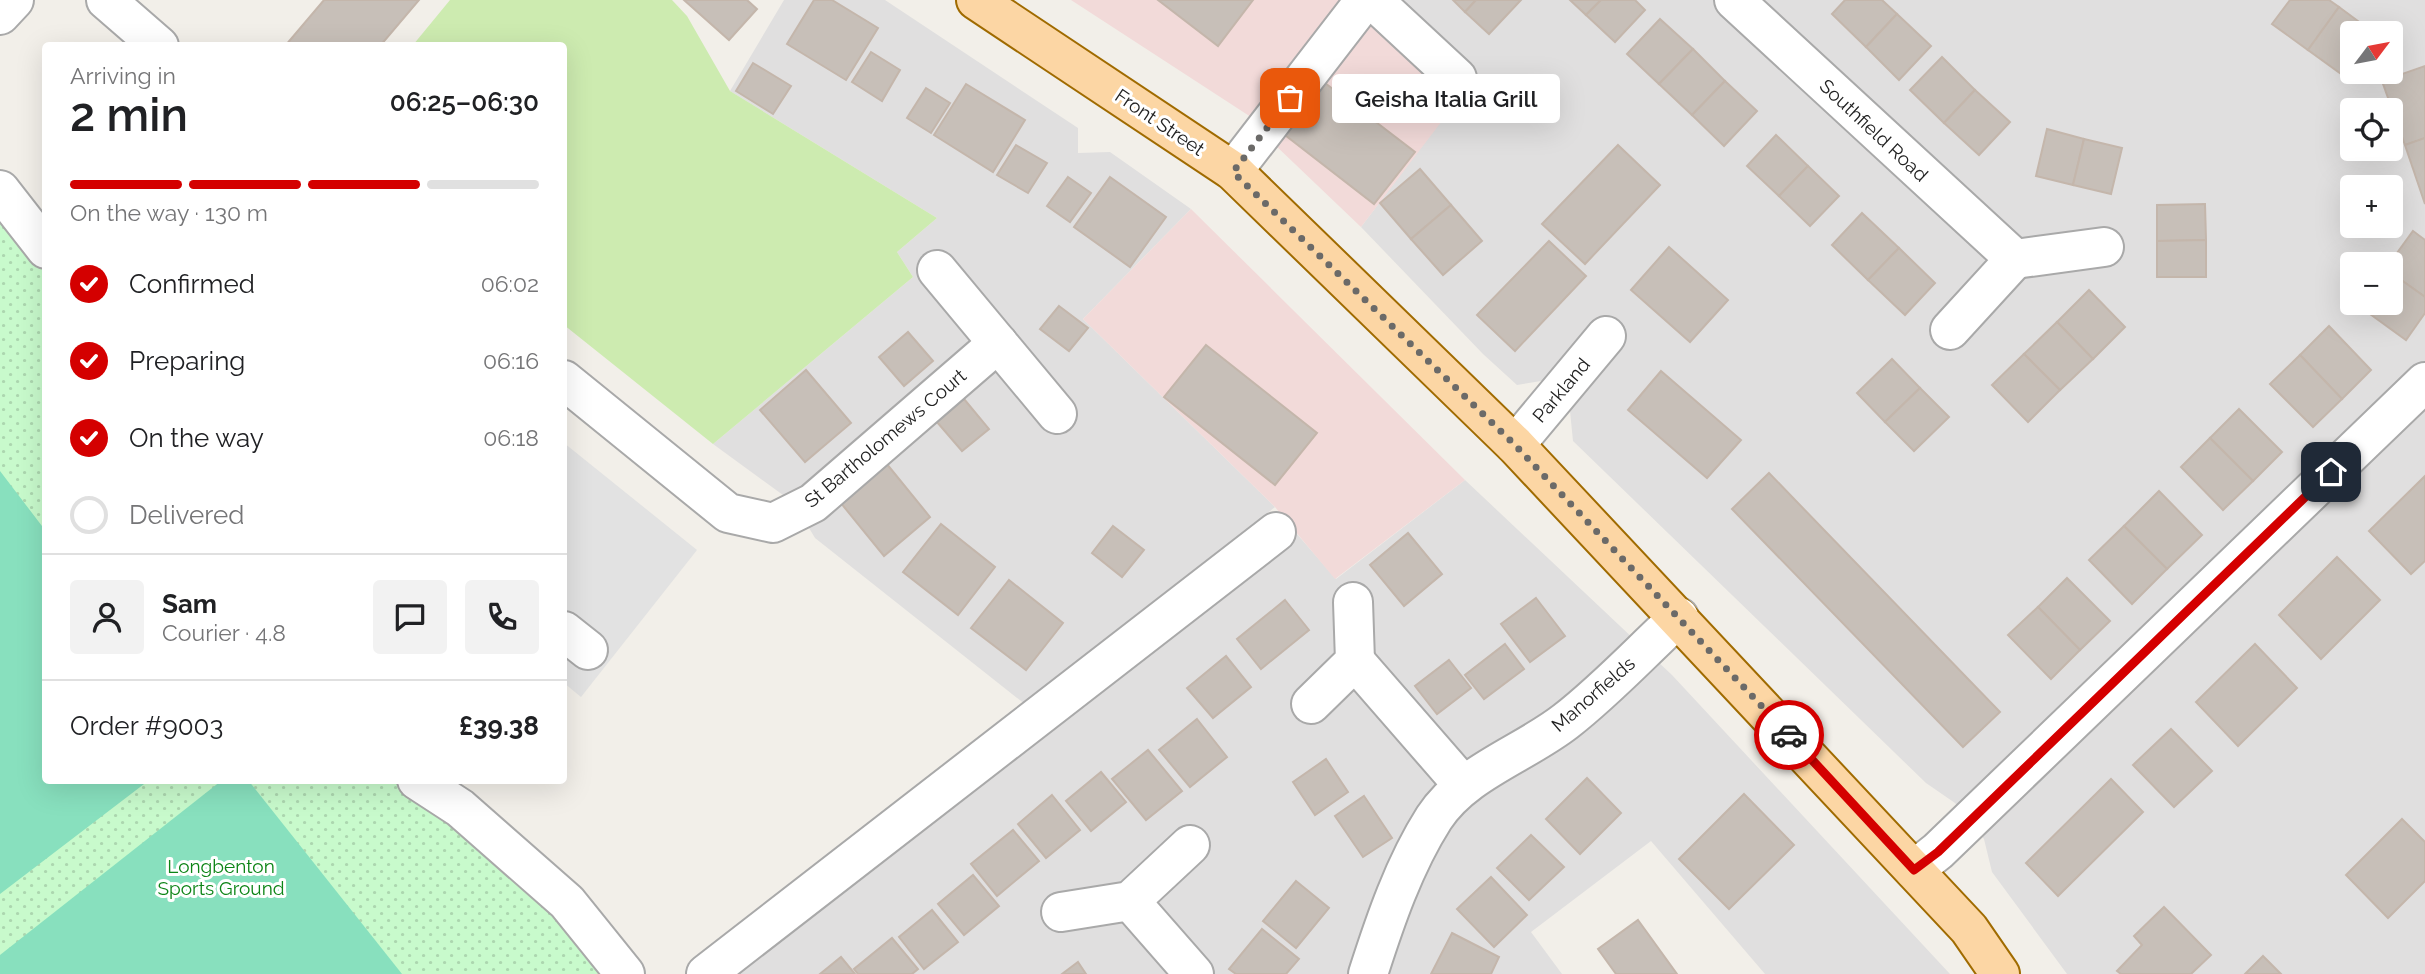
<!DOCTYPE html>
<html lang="en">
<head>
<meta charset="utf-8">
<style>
  body { margin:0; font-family:Raleway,sans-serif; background:#f2f2f2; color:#202124; height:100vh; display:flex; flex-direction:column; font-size:26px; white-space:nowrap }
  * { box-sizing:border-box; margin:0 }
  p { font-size:23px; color:#757577 }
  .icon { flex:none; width:38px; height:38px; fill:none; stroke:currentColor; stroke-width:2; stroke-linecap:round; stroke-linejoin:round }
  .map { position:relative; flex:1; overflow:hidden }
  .sheet { position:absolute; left:42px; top:42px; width:525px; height:742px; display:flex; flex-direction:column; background:#fff; border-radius:7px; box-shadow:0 7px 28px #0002 }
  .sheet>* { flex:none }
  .needle { width:46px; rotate:58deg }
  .fabs { position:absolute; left:2340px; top:21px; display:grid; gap:14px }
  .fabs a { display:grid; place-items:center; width:63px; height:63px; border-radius:7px; background:#fff; box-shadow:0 7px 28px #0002; font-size:35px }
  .pin { position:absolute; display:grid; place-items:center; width:60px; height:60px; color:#fff; margin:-30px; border-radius:14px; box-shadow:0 4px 10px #0006 }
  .courier { position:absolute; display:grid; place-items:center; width:70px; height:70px; margin:-35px; border:5px solid #d40000; border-radius:50%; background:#fff; color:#222; box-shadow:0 2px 9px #0007 }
  .bubble { position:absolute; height:49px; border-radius:7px; background:#fff; box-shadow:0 7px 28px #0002; font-size:23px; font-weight:600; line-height:49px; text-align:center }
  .summary em { font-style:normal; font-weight:600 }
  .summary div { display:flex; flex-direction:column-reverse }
  .summary { display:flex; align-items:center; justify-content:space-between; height:119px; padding:0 28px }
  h1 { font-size:46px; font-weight:600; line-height:52px }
  .bar { display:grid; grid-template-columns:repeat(4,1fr); gap:10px 7px; align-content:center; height:84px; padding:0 28px }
  .bar i { height:9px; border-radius:5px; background:#e0e0e0 }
  .bar .selected { background:#d40000 }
  .bar p { grid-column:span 4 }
  .line { display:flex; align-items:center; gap:18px; padding:0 28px; border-top:2px solid #e0e0e0 }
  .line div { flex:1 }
  .round { display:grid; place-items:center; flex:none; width:74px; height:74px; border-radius:7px; background:#f2f2f2 }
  ol { padding:0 28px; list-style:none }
  li { display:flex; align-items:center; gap:21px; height:77px }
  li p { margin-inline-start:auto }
  li .icon { padding:7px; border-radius:50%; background:#d40000; color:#fff; stroke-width:4 }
  li:last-child { color:#757577 }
  li i { width:38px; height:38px; border:4px solid #e0e0e0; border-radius:50% }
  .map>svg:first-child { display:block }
  .residential { fill:#e0dfdf; fill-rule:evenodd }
  .commercial { fill:#f2dad9 }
  .grass { fill:#cdebb0 }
  .park { fill:url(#park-dots) }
  .pitch { fill:#88e0be }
  .parking { fill:#e2e2e2 }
  .building { fill:#c7bfb8; stroke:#c4b6ab; stroke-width:2 }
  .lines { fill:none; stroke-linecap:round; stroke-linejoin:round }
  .minor-casing { stroke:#a9a9a9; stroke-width:42 }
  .major-casing { stroke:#a06b00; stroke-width:42 }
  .minor { stroke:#fff; stroke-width:38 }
  .major { stroke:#fcd6a4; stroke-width:38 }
  .done { stroke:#6b6a68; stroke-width:7; stroke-dasharray:0 12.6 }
  .route { stroke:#d40000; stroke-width:9 }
  .labels { text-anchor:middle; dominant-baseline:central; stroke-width:6; stroke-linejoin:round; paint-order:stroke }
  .street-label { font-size:19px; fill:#222; stroke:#fff }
  .park-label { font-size:19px; fill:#0c8416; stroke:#fff }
</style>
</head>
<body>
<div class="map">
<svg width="2425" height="974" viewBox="0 0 2425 974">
  <defs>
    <pattern id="park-dots" width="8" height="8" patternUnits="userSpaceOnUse" patternTransform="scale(1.75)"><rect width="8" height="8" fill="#c8facc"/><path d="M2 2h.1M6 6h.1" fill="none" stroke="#acd6af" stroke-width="1.8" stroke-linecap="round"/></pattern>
  </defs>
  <rect width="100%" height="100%" fill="#f2efe9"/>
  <!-- residential -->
  <g class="residential">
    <path d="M784 0H885L1078 128V153L1110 152 1191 209 1083 319 1275 507 1026 705 815 538 794 503 713 444 913 277 897 252 937 218 730 91Z"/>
    <path d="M1347 0H2425V974H2067L1992 872 1984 839 1955 803 1926 783 1573 441 1570 411 1541 381 1517 385 1483 354 1361 227 1457 100ZM2352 33H2390V72H2352ZM2352 110H2390V149H2352ZM2352 187H2390V226H2352ZM2352 264H2390V303H2352Z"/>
    <path d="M1465 480 1672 675 1950 974H1765L1651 841 1531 932 1562 974H729L1297 534 1336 579Z"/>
  </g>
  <!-- commercial -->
  <g class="commercial">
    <path d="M1071 0H1346L1254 119Z"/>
    <path d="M1369 20 1458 100 1361 227 1273 143Z"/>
    <path d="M1191 209 1465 480 1335 579 1275 507 1083 319Z"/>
  </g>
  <!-- grass -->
  <path class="grass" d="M450 0H672L687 16 730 91 937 218 897 252 913 277 713 444 564 325V46L413 45Z"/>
  <!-- park -->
  <path class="park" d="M3 220 45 273 46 780 457 781 613 974H0V222Z"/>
  <!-- pitch -->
  <g class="pitch">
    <path d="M0 471 45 530 46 780 148 781 0 894Z"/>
    <path d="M248 780 402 974H0V955L221 781Z"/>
  </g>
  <!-- parking -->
  <path class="parking" d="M564 443 697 550 581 697 564 683Z"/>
  <!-- building -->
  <g class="building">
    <path d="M324 0H419L380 46H285Z"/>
    <path d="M684 0H747L757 9 729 40Z"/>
    <path d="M814 0H832L878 28 846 80 787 44Z"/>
    <path d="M1158 0H1253L1218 46Z"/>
    <path d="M1453 0H1476L1465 12Z"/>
    <path d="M1476 0H1521L1489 34 1465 12Z"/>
    <path d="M1570 0H1601L1586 15Z"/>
    <path d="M1601 0H1635L1645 10 1615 42 1586 15Z"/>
    <path d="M1845 0H1882L1897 14 1866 47 1832 14Z"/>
    <path d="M2290 0H2329L2339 7 2308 50 2272 24Z"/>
    <path d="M2339 7 2374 33H2352V65L2344 76 2308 50Z"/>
    <path d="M1897 14 1931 46 1899 80 1866 47Z"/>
    <path d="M1660 19 1693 49 1659 84 1627 54Z"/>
    <path d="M1693 49 1725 81 1692 115 1659 84Z"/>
    <path d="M871 52 900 70 882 101 852 82Z"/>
    <path d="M1942 57 1975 90 1944 123 1910 90Z"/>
    <path d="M753 63 791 86 773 114 736 91Z"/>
    <path d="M2425 66V138L2405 145 2382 81Z"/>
    <path d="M1725 81 1757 111 1724 146 1692 115Z"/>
    <path d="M1325 83 1415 152 1374 204 1285 135Z"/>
    <path d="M966 84 1025 120 993 172 934 135Z"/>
    <path d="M926 88 950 103 931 133 907 118Z"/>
    <path d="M1975 90 2010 122 1979 155 1944 123Z"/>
    <path d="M2047 129 2084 139 2073 185 2036 176Z"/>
    <path d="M1776 135 1808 166 1779 196 1747 166Z"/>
    <path d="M2425 138V204L2405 145Z"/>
    <path d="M2084 139 2122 148 2111 194 2073 185Z"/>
    <path d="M1016 145 1047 163 1028 193 997 175Z"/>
    <path d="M1618 145 1660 185 1585 264 1542 224Z"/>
    <path d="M1808 166 1839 196 1810 226 1779 196Z"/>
    <path d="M1420 169 1451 205 1411 239 1380 203Z"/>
    <path d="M1068 177 1091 193 1070 222 1047 206Z"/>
    <path d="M1110 177 1166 217 1130 267 1074 227Z"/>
    <path d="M2205 204 2206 240 2157 241V205Z"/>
    <path d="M1451 205 1482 241 1443 275 1411 239Z"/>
    <path d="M1862 213 1899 248 1868 280 1832 245Z"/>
    <path d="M2413 231 2425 240V297L2390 272 2389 264Z"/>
    <path d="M2206 240V277H2157V241Z"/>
    <path d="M1549 241 1586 276 1515 351 1477 315Z"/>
    <path d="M1669 247 1728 300 1690 342 1631 290Z"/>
    <path d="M1899 248 1935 283 1905 315 1868 280Z"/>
    <path d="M2390 272 2425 297V313L2406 340 2359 306 2361 303H2390Z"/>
    <path d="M2089 290 2125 327 2093 359 2057 322Z"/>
    <path d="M1059 306 1088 328 1069 351 1040 329Z"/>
    <path d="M2057 322 2093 359 2060 390 2024 354Z"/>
    <path d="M2329 326 2371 370 2342 399 2300 355Z"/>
    <path d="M908 332 933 361 904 386 879 357Z"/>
    <path d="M1206 345 1317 433 1275 485 1164 397Z"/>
    <path d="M2024 354 2060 390 2028 422 1992 385Z"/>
    <path d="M2300 355 2342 399 2313 427 2270 384Z"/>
    <path d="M1892 359 1920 388 1885 422 1857 393Z"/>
    <path d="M806 370 851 423 805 462 760 410Z"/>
    <path d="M1661 371 1741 440 1707 478 1628 410Z"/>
    <path d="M1920 388 1949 417 1914 451 1885 422Z"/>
    <path d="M964 399 989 429 962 451 937 422Z"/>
    <path d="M2239 409 2282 452 2253 481 2210 438Z"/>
    <path d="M2210 438 2253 481 2223 510 2181 467Z"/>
    <path d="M886 463 930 517 884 556 840 502Z"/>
    <path d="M1769 473 2000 712 1963 747 1732 509Z"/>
    <path d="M2425 476V561L2411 574 2369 531Z"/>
    <path d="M2159 491 2202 535 2167 569 2124 526Z"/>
    <path d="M941 524 995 567 958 615 903 572Z"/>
    <path d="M1113 526 1144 550 1122 577 1092 553Z"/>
    <path d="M2124 526 2167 569 2132 604 2089 560Z"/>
    <path d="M1408 533 1442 574 1404 606 1370 565Z"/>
    <path d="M2337 557 2380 600 2321 659 2279 615Z"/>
    <path d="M2067 578 2110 621 2080 650 2038 607Z"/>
    <path d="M1009 580 1063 623 1026 670 971 628Z"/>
    <path d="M1536 598 1565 636 1530 662 1501 624Z"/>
    <path d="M1285 600 1309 630 1261 669 1237 639Z"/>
    <path d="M2038 607 2080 650 2051 679 2008 635Z"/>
    <path d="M1505 644 1524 669 1484 699 1465 675Z"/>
    <path d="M2255 644 2297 688 2238 746 2196 702Z"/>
    <path d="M1226 656 1251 687 1213 718 1187 688Z"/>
    <path d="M1449 660 1471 688 1437 714 1415 686Z"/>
    <path d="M1197 719 1227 757 1190 787 1159 750Z"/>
    <path d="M2171 729 2212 771 2174 807 2133 765Z"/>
    <path d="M1148 750 1182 791 1146 820 1112 779Z"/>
    <path d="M1326 759 1348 792 1315 815 1293 782Z"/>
    <path d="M1101 772 1126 802 1091 831 1066 801Z"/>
    <path d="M1587 778 1621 813 1580 854 1546 819Z"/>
    <path d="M2111 779 2143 812 2058 896 2026 863Z"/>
    <path d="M1744 794 1794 845 1729 909 1679 859Z"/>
    <path d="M1052 795 1080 830 1046 858 1018 824Z"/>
    <path d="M1364 796 1392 838 1363 857 1335 816Z"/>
    <path d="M2402 819 2425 842V881L2388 918 2346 875Z"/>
    <path d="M1013 830 1039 861 997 896 971 864Z"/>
    <path d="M1531 835 1564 867 1529 900 1497 868Z"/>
    <path d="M973 875 999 906 964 935 938 904Z"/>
    <path d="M1491 877 1527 915 1494 947 1457 909Z"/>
    <path d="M1296 881 1329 908 1296 948 1263 921Z"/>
    <path d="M2164 907 2211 955 2191 974H2121L2117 971 2142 945 2134 936Z"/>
    <path d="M932 910 958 942 924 969 899 937Z"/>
    <path d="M1638 920 1677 974H1616L1598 949Z"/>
    <path d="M1262 929 1299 959 1286 974H1236L1229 969Z"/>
    <path d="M1452 933 1499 957 1491 974H1431Z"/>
    <path d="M892 938 918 969 912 974H858L854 969Z"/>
    <path d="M2263 956 2281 974H2245Z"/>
    <path d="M841 957 855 974H820Z"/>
    <path d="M1078 962 1086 974H1062Z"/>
  </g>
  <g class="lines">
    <defs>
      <g id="minor">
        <path d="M106 0 159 46"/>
        <path d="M1373 0 1457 78"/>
        <path d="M1734 0 2015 259 1950 330"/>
        <path d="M0 15 14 0"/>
        <path d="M1233 171 1365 0"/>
        <path d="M0 190 46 249"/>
        <path d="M2015 259 2104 247"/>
        <path d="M937 270 1057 414"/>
        <path d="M564 380 728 513 773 523 813 503 998 343"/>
        <path d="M1515 445 1606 336"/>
        <path d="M564 631 588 650"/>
        <path d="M1355 661 1463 785"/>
        <path d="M1311 704 1355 661 1353 602"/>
        <path d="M417 780 460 808 567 902 625 974"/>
        <path d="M1914 870 1938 851 2425 382"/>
        <path d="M1130 901 1194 974"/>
        <path d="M1061 912 1130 901 1190 845"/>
        <path d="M706 974 1276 532"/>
        <path d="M1368 974C1385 921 1404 865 1434 818 1464 772 1524 754 1566 721 1606 690 1642 651 1679 617"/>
      </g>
      <path id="major" d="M976 0 1233 171 1515 445 1969 929 2000 974"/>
    </defs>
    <!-- minor casing -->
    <use href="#minor" class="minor-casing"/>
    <!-- major casing -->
    <use href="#major" class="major-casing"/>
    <!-- minor -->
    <use href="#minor" class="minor"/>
    <!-- major -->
    <use href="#major" class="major"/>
  </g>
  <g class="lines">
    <!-- done -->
    <path class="done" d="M1290 98 1233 172 1515 445 1789 735"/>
    <!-- route -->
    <path class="route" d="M1789 735 1914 870 1938 852 2331 472"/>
  </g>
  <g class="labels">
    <!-- street labels -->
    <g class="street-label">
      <text transform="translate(1160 122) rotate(34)">Front Street</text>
      <text transform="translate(1874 130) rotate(43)">Southfield Road</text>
      <text transform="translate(1561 390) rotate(-50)">Parkland</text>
      <text transform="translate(885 438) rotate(-40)">St Bartholomews Court</text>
      <text transform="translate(1593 694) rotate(-41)">Manorfields</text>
    </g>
    <!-- park labels -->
    <g class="park-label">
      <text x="221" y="866">Longbenton<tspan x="221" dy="22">Sports Ground</tspan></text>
    </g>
  </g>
</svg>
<div class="fabs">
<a><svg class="needle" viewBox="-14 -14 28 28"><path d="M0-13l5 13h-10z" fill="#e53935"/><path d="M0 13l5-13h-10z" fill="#757577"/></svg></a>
<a><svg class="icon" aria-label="locate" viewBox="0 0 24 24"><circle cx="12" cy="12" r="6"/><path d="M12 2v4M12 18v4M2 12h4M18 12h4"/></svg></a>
<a>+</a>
<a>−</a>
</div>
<div class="pin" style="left:1290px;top:98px;background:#ea580c"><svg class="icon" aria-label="bag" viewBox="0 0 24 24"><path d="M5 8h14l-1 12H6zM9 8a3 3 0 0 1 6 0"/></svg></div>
<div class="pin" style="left:2331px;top:472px;background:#1f2937"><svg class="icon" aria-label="home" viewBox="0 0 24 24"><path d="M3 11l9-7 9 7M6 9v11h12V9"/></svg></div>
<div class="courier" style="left:1789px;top:735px"><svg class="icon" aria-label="car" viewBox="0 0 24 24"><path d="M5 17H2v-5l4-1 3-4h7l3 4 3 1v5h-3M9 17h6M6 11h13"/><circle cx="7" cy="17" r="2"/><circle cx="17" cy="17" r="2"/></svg></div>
<div class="bubble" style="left:1332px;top:74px;width:228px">Geisha Italia Grill</div>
<section class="sheet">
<div class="summary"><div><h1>2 min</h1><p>Arriving in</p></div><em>06:25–06:30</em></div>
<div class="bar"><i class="selected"></i><i class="selected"></i><i class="selected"></i><i></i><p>On the way · 130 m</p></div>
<ol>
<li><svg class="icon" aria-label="check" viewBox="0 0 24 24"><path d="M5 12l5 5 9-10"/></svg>Confirmed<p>06:02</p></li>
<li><svg class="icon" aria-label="check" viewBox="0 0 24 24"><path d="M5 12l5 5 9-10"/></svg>Preparing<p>06:16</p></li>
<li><svg class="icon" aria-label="check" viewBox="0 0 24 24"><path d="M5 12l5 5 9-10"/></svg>On the way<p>06:18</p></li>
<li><i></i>Delivered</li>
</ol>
<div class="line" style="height:126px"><a class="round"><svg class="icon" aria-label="person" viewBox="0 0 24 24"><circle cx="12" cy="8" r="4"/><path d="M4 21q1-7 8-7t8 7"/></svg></a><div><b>Sam</b><p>Courier · 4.8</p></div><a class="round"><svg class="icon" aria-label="chat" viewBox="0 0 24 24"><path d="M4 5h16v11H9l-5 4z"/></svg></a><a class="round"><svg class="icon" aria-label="phone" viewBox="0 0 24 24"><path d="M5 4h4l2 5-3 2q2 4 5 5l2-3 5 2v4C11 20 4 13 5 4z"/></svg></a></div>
<div class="line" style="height:91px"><div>Order #9003</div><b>£39.38</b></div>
</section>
</div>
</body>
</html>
